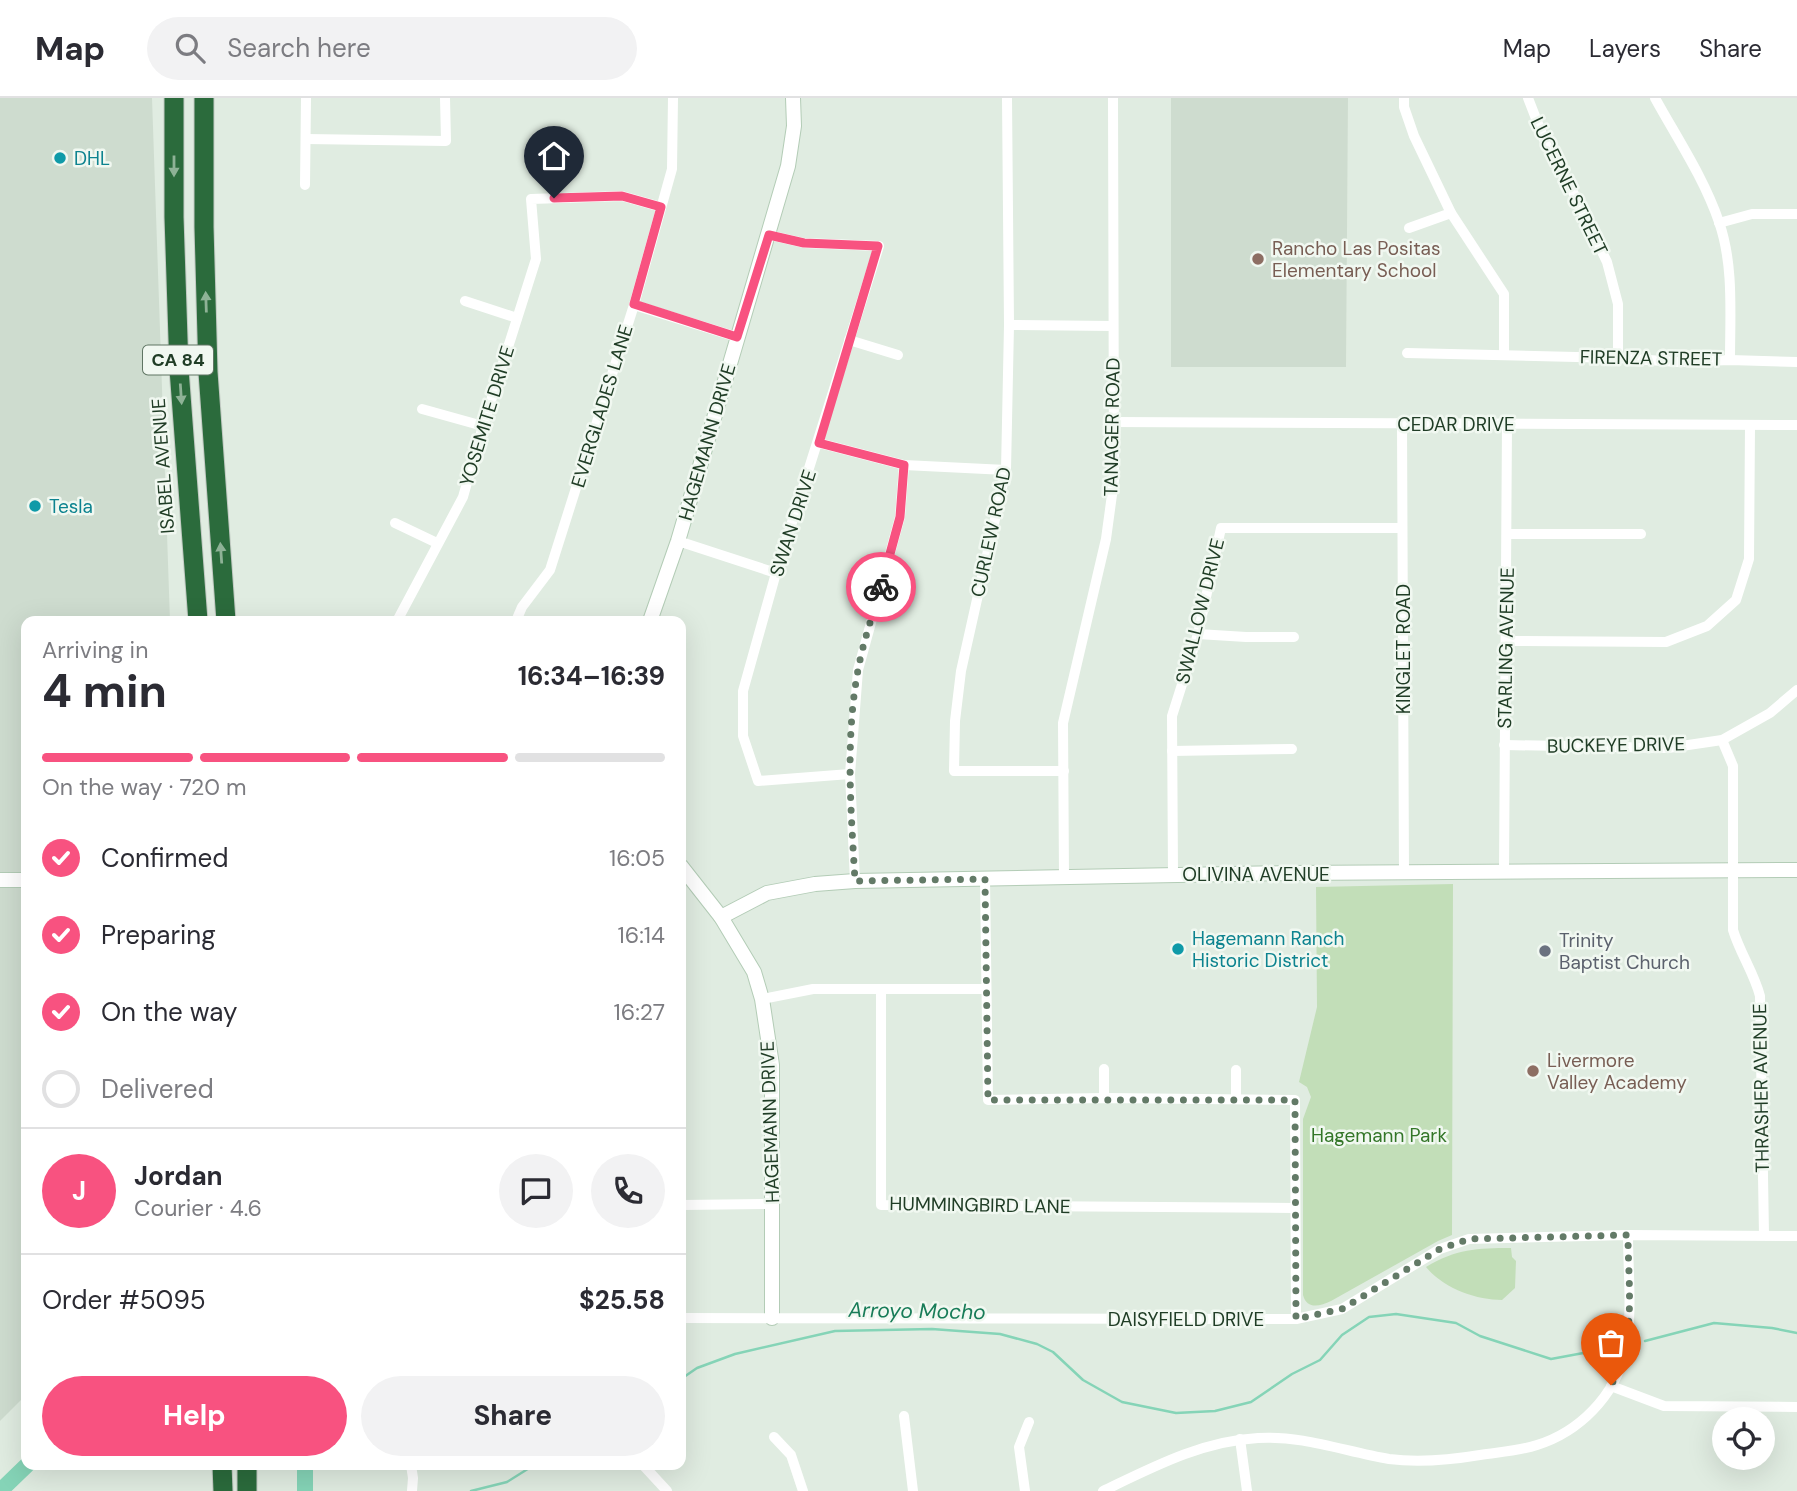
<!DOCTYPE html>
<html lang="en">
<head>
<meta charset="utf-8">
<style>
  body { margin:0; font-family:"DM Sans",sans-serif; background:#f2f2f3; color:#2b2b33; height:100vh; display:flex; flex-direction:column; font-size:26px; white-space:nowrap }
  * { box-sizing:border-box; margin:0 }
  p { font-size:23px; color:#7c7c81 }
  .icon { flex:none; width:38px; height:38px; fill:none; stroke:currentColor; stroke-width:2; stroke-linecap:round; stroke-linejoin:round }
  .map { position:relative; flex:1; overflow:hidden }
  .details { position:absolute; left:21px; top:518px; width:665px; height:854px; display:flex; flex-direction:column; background:#fff; border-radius:14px; box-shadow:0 7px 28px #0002 }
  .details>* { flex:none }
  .tools { position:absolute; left:1712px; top:1309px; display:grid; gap:14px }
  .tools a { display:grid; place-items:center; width:63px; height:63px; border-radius:50%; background:#fff; box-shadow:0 7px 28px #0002; font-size:35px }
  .pin { position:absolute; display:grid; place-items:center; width:60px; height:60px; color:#fff; margin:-72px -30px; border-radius:50% 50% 50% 0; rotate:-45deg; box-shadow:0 0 7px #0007 }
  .pin .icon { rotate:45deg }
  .courier { position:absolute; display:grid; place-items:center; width:70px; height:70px; margin:-35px; border:5px solid #f85280; border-radius:50%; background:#fff; color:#222; box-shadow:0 2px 9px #0007 }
  .head em { font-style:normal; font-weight:700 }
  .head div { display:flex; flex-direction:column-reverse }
  .head { display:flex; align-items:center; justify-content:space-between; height:119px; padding:0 21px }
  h1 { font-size:46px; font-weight:700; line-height:52px }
  .bar { display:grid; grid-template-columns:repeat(4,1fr); gap:10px 7px; align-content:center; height:84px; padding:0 21px }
  .bar i { height:9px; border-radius:5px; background:#e1e1e2 }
  .bar .active { background:#f85280 }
  .bar p { grid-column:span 4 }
  .line { display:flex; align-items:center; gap:18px; padding:0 21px; border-top:2px solid #e1e1e2 }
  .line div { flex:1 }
  .round { display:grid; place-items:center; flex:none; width:74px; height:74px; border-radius:37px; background:#f2f2f3 }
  ol { padding:0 21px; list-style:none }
  li { display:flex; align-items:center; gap:21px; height:77px }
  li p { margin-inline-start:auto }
  li .icon { padding:7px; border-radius:50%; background:#f85280; color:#fff; stroke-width:4 }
  li:last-child { color:#7c7c81 }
  li i { width:38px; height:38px; border:4px solid #e1e1e2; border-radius:50% }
  .cta { display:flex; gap:14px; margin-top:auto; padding:14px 21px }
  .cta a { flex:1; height:80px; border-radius:42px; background:#f85280; color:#fff; font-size:28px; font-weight:700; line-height:80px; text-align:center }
  .cta a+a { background:#f2f2f3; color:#2b2b33 }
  header { display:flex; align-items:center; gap:42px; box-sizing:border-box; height:98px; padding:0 35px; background:#fff; border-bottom:2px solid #e1e1e2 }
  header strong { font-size:33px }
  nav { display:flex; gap:38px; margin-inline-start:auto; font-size:24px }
  .search { width:490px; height:63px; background:#f2f2f3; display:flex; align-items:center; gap:18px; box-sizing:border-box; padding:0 24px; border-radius:38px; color:#7c7c81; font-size:26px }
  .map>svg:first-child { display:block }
  .built { fill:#cedccf }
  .green { fill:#c2deb8 }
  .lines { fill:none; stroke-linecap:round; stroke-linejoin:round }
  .stream { stroke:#85d4b7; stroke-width:2.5 }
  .river { stroke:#85d4b7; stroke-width:16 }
  .secondary-casing { stroke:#b3ccb6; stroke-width:16 }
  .highway-casing { stroke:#c1c9c2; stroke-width:21 }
  .street { stroke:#fff; stroke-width:10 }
  .secondary { stroke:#fff; stroke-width:14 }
  .highway { stroke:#2b6b3c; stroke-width:19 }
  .oneway { fill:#8eb296 }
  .done { stroke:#637a67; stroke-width:7; stroke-dasharray:0 12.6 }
  .route { stroke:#f85280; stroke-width:9 }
  .culture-dot { fill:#0f9aa8; stroke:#f1f8f1; stroke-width:2.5 }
  .education-dot { fill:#8d6e63; stroke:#f1f8f1; stroke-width:2.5 }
  .worship-dot { fill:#6b7280; stroke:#f1f8f1; stroke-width:2.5 }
  .labels { text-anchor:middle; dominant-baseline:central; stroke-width:5; stroke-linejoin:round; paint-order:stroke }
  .shield { fill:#f1f8f1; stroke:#5f7563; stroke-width:2 }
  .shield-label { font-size:18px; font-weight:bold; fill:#203d26 }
  .culture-label { font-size:19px; fill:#0d838f; stroke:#f1f8f1; text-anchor:start }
  .street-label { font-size:19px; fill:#203d26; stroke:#f1f8f1 }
  .education-label { font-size:19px; fill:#785e54; stroke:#f1f8f1; text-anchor:start }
  .worship-label { font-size:19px; fill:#5b616d; stroke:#f1f8f1; text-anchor:start }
  .park-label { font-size:19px; fill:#337628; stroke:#f1f8f1 }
  .water-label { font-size:21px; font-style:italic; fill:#187c58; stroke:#f1f8f1 }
</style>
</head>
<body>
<header>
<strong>Map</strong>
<div class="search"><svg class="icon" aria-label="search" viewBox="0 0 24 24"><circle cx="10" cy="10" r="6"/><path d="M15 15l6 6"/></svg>Search here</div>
<nav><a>Map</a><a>Layers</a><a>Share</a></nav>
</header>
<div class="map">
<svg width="1797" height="1393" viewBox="0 0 1797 1393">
  <rect width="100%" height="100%" fill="#e0ece1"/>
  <!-- built -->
  <g class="built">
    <path d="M0 0H152L170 523H26V1297L0 1323Z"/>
    <path d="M1171 0H1348L1346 269H1171Z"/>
  </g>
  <!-- green -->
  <g class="green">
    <path d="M1453 786 1452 1137 1438 1143 1331 1203C1320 1208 1307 1212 1303 1197V1021L1311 999 1307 989 1299 984 1317 909 1316 789Z"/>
    <path d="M1511 1150 1512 1159 1516 1163 1515 1190 1502 1202C1476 1202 1443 1190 1426 1169 1456 1151 1477 1150 1511 1150Z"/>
  </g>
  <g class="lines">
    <!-- stream -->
    <g class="stream">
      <path d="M1645 1243 1714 1225 1772 1230 1797 1235"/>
      <path d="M681 1281 697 1270 735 1256 835 1233 932 1231 1000 1236 1037 1246 1053 1254 1083 1282 1122 1304 1176 1315 1215 1313 1251 1304 1292 1276 1320 1262 1342 1237 1369 1219 1396 1216 1456 1225 1480 1238 1551 1261 1605 1251"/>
      <path d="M471 1393 507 1384 534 1367"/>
    </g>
    <!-- river -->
    <g class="river">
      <path d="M305 1367V1393"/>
      <path d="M0 1393 27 1367"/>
    </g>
    <defs>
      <g id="secondary">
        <path d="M650 523 678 443 788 68 794 28 793 0"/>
        <path d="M681 768 721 819 754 874 762 901 772 967V1220"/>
        <path d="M0 782H26"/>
        <path d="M721 819 767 795 815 786 855 783 1291 775 1797 772"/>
      </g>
      <g id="highway">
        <path d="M174 0V119L179 271 198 523"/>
        <path d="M204 0V129L208 274 226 523"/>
        <path d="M222 1367 223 1393"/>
        <path d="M247 1367V1393"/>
      </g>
    </defs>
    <!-- secondary casing -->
    <use href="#secondary" class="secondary-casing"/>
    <!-- highway casing -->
    <use href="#highway" class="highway-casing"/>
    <!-- street -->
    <g class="street">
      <path d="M1007 0 1009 227 1006 372 961 573 955 623 954 673H1064"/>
      <path d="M1404 0V9L1414 38 1451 115 1504 196V257"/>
      <path d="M1528 0 1547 49 1574 96 1607 164 1618 206V260"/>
      <path d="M1655 0C1677 40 1704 80 1719 124 1734 167 1730 216 1730 262"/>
      <path d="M306 41 446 43 445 0"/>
      <path d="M305 87 306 0"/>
      <path d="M1719 125 1752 116H1797"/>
      <path d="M1409 130 1451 115"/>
      <path d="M769 137 804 145 879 148 776 475 743 593V638L758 683 850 676"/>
      <path d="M465 203 517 220"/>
      <path d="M634 207 737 239"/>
      <path d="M1009 227 1113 228"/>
      <path d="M849 242 898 257"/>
      <path d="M1407 255 1618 260 1679 264 1730 262 1797 264"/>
      <path d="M422 311 483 328"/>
      <path d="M1114 324 1797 327"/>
      <path d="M1402 326 1404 775"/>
      <path d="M819 345 904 367 1006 372"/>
      <path d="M395 425 437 445"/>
      <path d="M1507 436H1641"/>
      <path d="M678 443 776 475"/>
      <path d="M397 523 463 399 483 328 536 161 531 101 622 98 661 109"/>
      <path d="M516 523 522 509 550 472 634 207 672 71 673 0"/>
      <path d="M1198 536 1246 539H1294"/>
      <path d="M1507 543 1666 544 1707 528 1736 502 1749 461 1750 328"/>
      <path d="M1722 642 1733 668V832C1740 855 1754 875 1760 898L1764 1137"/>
      <path d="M1504 647 1668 650 1722 642 1770 615 1797 592"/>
      <path d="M1172 653 1292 651"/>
      <path d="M1504 774 1507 326"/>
      <path d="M1173 776 1172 618 1198 536 1221 430H1402"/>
      <path d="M1064 779 1063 625 1106 441 1114 382 1113 0"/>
      <path d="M985 781 988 1002 1104 1000 1295 1002 1296 1221"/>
      <path d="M855 783 850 676 858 572 900 419 904 367"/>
      <path d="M881 892V1107L1294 1110"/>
      <path d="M762 901 813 891H986"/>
      <path d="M1104 971V1000"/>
      <path d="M1236 972V1001"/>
      <path d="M681 1107 772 1106"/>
      <path d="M681 1220 1296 1221 1342 1211 1440 1151 1469 1141 1628 1137 1797 1138"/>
      <path d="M1611 1288 1664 1308 1797 1309"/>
      <path d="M904 1318 913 1393"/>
      <path d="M774 1339 791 1357 803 1393"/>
      <path d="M1240 1341 1247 1393"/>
      <path d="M411 1367 413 1380 412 1393"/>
      <path d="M643 1367 667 1393"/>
      <path d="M1025 1393 1019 1349 1029 1324"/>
      <path d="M1103 1393C1153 1369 1202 1343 1258 1340 1303 1337 1346 1354 1389 1361 1420 1365 1450 1362 1480 1357 1499 1354 1519 1353 1537 1347 1579 1334 1615 1298 1625 1254 1633 1217 1628 1175 1628 1137"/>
    </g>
    <!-- secondary -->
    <use href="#secondary" class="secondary"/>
    <!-- highway -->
    <use href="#highway" class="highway"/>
  </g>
  <!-- one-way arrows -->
  <defs><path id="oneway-solid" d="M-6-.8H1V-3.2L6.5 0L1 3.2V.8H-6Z" transform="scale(1.75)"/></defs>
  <g class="oneway">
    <use href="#oneway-solid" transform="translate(174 68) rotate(90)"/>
    <use href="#oneway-solid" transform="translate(206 204) rotate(-92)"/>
    <use href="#oneway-solid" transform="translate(181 296) rotate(86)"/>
    <use href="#oneway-solid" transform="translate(221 455) rotate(-94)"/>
  </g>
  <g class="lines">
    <!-- done -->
    <path class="done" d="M881 489C873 516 863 544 858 572 845 641 851 713 855 783L985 781 988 1002H1295L1296 1221 1342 1211 1440 1151 1469 1141 1628 1137C1628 1186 1637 1244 1611 1287"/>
    <!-- route -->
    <path class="route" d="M554 100 622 98 661 109 634 206 737 239 769 137 804 145 878 148 819 345 904 367 900 419 881 489"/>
  </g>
  <!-- markers -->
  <g class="culture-dot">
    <circle cx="60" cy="60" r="7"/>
    <circle cx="35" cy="408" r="7"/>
    <circle cx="1178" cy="851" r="7"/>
  </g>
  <g class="education-dot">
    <circle cx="1258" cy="161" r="7"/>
    <circle cx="1533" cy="973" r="7"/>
  </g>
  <circle class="worship-dot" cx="1545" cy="853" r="7"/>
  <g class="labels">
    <!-- shield labels -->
    <rect class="shield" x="143" y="247.5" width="70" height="29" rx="5"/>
    <g class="shield-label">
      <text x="178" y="262">CA 84</text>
    </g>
    <!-- culture labels -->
    <g class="culture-label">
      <text x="74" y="60">DHL</text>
      <text x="49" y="408">Tesla</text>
      <text x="1192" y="840">Hagemann Ranch<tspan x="1192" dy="22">Historic District</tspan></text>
    </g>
    <!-- street labels -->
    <g class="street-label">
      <text transform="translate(1569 88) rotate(64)">LUCERNE STREET</text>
      <text transform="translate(1651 260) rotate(1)">FIRENZA STREET</text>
      <text transform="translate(602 308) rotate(-73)">EVERGLADES LANE</text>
      <text transform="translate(487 318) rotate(-73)">YOSEMITE DRIVE</text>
      <text x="1456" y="326">CEDAR DRIVE</text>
      <text transform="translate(1112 329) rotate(-89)">TANAGER ROAD</text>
      <text transform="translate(707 344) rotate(-74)">HAGEMANN DRIVE</text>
      <text transform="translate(163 368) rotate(-94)">ISABEL AVENUE</text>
      <text transform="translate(793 425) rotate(-72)">SWAN DRIVE</text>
      <text transform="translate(991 434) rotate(-78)">CURLEW ROAD</text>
      <text transform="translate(1200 513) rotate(-76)">SWALLOW DRIVE</text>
      <text transform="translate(1506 550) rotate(-89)">STARLING AVENUE</text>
      <text transform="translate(1403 551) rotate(-90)">KINGLET ROAD</text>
      <text transform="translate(1616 647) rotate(-1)">BUCKEYE DRIVE</text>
      <text x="1256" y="776">OLIVINA AVENUE</text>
      <text transform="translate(1761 990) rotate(-91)">THRASHER AVENUE</text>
      <text transform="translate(770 1024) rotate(-92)">HAGEMANN DRIVE</text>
      <text transform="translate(980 1107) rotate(1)">HUMMINGBIRD LANE</text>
      <text x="1186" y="1221">DAISYFIELD DRIVE</text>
    </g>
    <!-- education labels -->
    <g class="education-label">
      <text x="1272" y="150">Rancho Las Positas<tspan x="1272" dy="22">Elementary School</tspan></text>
      <text x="1547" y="962">Livermore<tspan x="1547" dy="22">Valley Academy</tspan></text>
    </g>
    <!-- worship labels -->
    <g class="worship-label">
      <text x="1559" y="842">Trinity<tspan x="1559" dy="22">Baptist Church</tspan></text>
    </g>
    <!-- park labels -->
    <g class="park-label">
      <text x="1379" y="1037">Hagemann Park</text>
    </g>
    <!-- water labels -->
    <g class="water-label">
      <text transform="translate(917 1213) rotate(1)">Arroyo Mocho</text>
    </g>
  </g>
</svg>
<div class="tools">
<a><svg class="icon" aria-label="locate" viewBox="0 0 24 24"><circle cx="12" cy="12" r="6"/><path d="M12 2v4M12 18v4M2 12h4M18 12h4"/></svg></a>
</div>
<div class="pin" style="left:1611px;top:1287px;background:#ea580c"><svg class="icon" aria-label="bag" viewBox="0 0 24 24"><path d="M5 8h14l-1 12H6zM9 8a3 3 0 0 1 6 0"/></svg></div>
<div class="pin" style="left:554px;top:100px;background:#1f2937"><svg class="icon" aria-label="home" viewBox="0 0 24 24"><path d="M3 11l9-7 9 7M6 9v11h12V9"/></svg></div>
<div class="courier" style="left:881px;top:489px"><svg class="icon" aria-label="bike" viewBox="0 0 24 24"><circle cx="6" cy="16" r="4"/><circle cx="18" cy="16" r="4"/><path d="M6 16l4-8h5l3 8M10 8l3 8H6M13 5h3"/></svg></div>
<section class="details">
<div class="head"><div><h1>4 min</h1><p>Arriving in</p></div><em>16:34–16:39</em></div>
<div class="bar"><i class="active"></i><i class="active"></i><i class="active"></i><i></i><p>On the way · 720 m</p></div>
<ol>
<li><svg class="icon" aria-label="check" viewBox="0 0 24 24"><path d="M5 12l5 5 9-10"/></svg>Confirmed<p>16:05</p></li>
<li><svg class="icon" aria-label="check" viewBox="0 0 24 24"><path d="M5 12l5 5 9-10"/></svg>Preparing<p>16:14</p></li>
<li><svg class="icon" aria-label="check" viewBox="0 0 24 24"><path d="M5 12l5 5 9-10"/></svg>On the way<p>16:27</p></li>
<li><i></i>Delivered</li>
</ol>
<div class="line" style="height:126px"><b class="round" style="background:#f85280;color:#fff">J</b><div><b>Jordan</b><p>Courier · 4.6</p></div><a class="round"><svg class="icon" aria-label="chat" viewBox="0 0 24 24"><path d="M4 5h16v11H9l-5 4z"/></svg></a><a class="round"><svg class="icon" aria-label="phone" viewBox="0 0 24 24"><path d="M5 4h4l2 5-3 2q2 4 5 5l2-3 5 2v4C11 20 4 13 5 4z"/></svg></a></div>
<div class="line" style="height:91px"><div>Order #5095</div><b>$25.58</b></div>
<div class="cta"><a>Help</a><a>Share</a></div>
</section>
</div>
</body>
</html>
